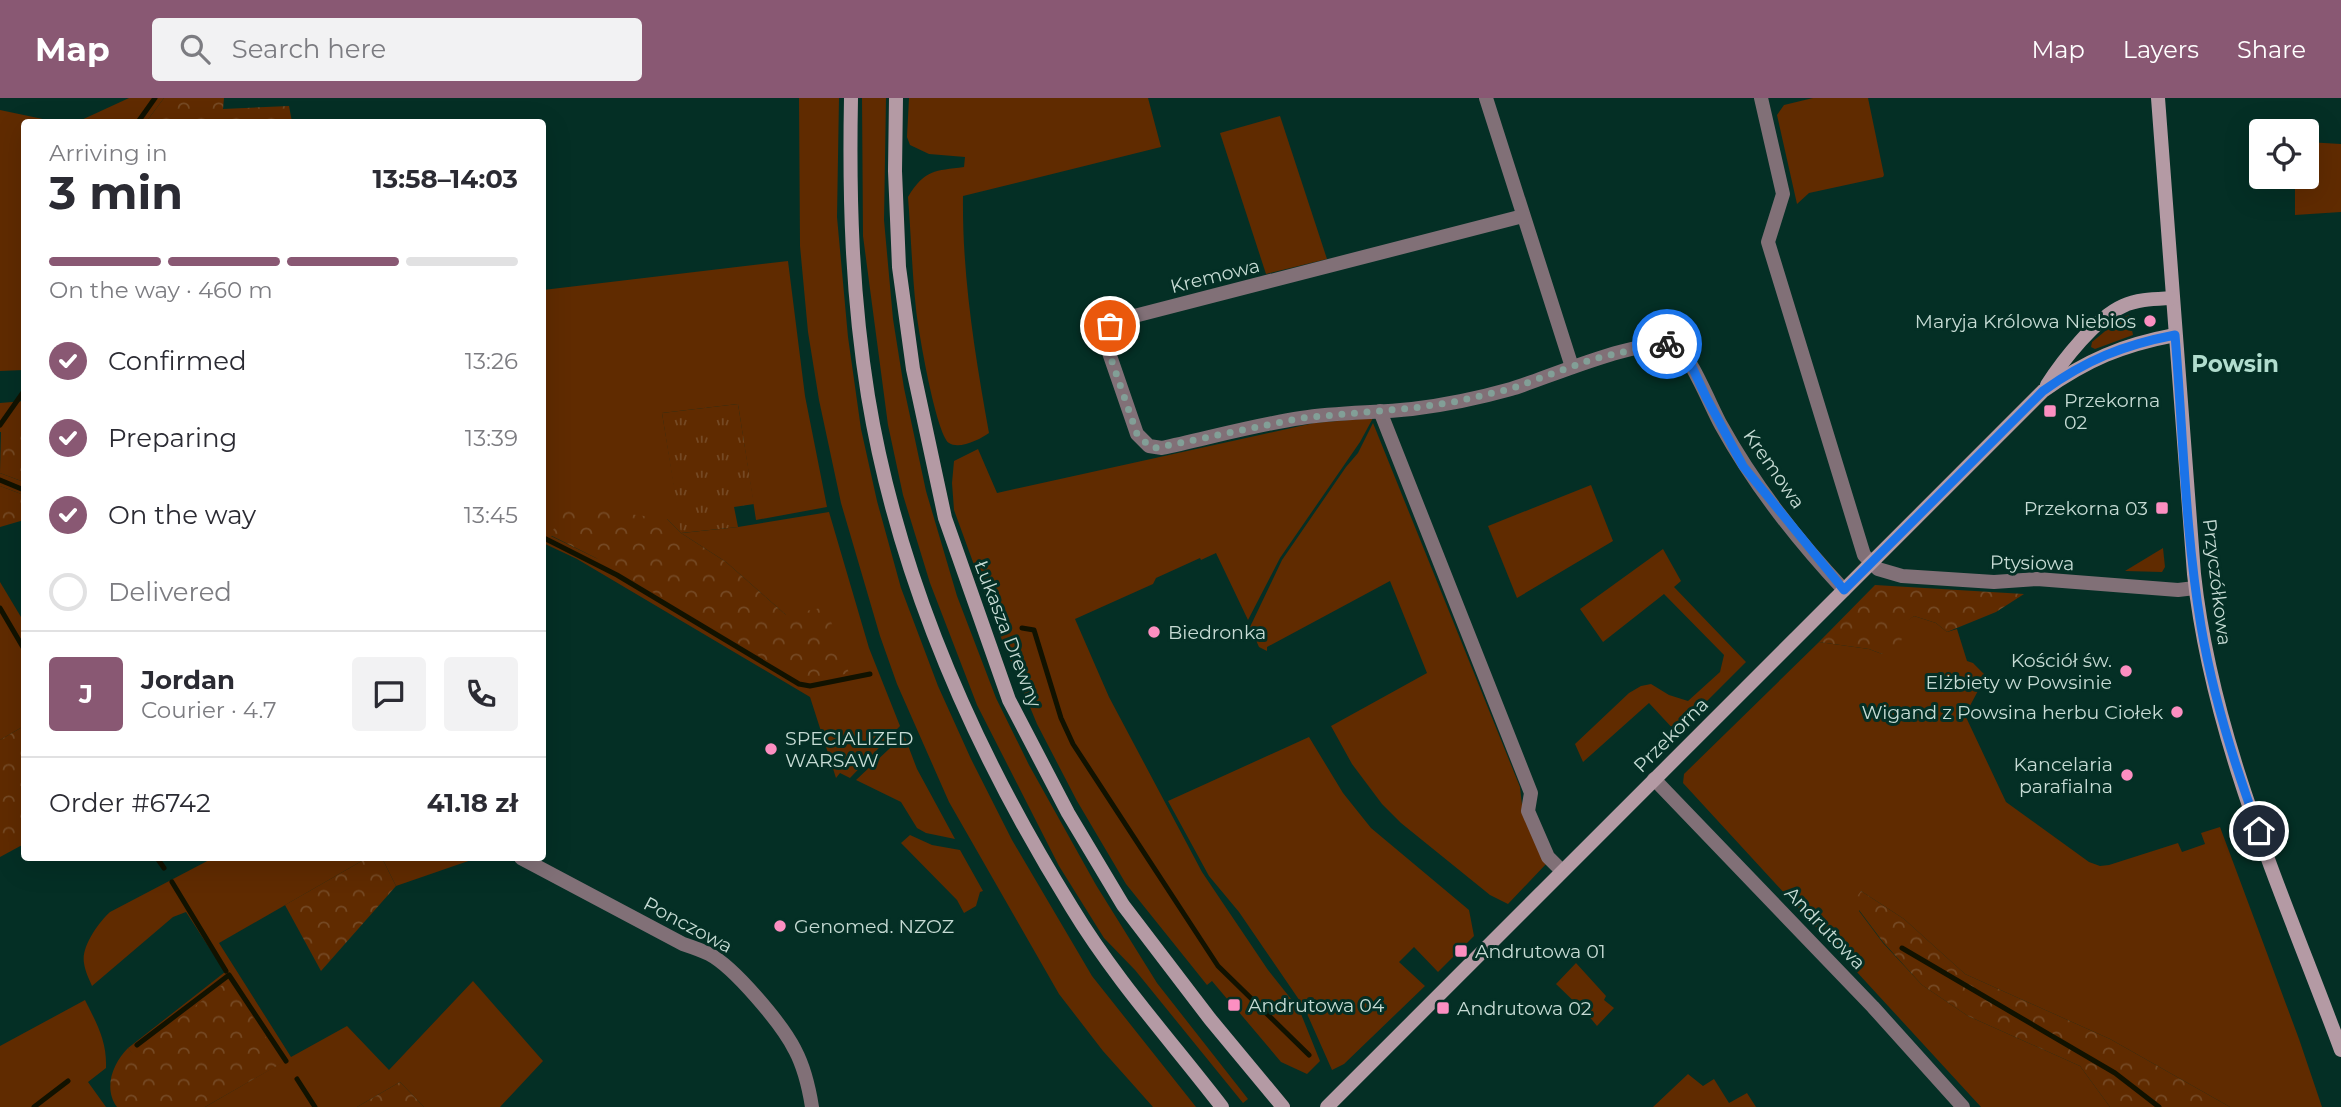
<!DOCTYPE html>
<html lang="en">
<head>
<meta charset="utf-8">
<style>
  body { margin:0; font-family:Montserrat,sans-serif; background:#f2f2f3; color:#2b2b33; height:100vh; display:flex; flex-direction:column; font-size:26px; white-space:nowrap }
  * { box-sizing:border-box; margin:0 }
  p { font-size:23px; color:#7c7c81 }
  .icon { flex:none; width:38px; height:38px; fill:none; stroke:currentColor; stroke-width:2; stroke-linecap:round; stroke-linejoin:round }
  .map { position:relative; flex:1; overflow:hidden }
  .panel { position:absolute; left:21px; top:21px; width:525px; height:742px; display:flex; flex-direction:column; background:#fff; border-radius:7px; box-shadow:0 7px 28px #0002 }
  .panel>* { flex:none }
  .fabs { position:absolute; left:2249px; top:21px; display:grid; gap:14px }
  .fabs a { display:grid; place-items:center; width:70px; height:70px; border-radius:7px; background:#fff; box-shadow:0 7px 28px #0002; font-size:35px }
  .pin { position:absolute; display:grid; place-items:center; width:60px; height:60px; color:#fff; margin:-30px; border:4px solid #fff; border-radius:50%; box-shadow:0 2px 7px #0007 }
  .courier { position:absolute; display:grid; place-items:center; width:70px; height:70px; margin:-35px; border:5px solid #1a73e8; border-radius:50%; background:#fff; color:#222; box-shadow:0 2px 9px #0007 }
  .headline em { font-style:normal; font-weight:700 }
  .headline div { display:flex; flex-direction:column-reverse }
  .headline { display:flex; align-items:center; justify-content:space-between; height:119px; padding:0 28px }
  h1 { font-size:46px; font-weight:700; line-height:52px }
  .bar { display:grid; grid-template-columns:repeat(4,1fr); gap:10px 7px; align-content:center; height:84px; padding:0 28px }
  .bar i { height:9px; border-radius:5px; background:#e1e1e2 }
  .bar .selected { background:#895873 }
  .bar p { grid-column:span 4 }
  .line { display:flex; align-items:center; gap:18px; padding:0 28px; border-top:2px solid #e1e1e2 }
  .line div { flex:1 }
  .round { display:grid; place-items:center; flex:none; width:74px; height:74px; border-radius:7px; background:#f2f2f3 }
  ol { padding:0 28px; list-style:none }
  li { display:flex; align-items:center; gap:21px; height:77px }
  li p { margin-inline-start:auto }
  li .icon { padding:7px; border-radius:50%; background:#895873; color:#fff; stroke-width:4 }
  li:last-child { color:#7c7c81 }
  li i { width:38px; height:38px; border:4px solid #e1e1e2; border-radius:50% }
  header { display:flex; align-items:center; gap:42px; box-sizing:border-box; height:98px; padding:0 35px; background:#895873; color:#fff }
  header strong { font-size:33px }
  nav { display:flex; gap:38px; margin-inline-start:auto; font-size:24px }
  .search { width:490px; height:63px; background:#f2f2f3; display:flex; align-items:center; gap:18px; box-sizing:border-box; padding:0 24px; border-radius:7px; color:#7c7c81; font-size:26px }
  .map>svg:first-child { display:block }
  .grass { fill:#602b00; fill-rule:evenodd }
  .forest { fill:url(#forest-crowns) }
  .park { fill:url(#park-tufts) }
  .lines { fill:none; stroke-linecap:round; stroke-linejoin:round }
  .stream { stroke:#111200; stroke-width:5 }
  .street { stroke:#817077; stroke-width:14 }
  .secondary { stroke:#b49aa4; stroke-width:14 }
  .done { stroke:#829f97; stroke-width:7; stroke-dasharray:0 12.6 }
  .route { stroke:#1a73e8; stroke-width:9 }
  .poi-dot { fill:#fc8fc1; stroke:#042f25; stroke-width:2.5 }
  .labels { text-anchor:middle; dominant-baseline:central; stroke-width:6; stroke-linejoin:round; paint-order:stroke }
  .street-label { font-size:19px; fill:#c6dbd4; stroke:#042f25 }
  .poi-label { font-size:19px; fill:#c6dbd4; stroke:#042f25; text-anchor:start }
  .quarter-label { font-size:23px; font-weight:bold; fill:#b1ddce; stroke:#042f25 }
</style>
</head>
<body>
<header>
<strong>Map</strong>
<div class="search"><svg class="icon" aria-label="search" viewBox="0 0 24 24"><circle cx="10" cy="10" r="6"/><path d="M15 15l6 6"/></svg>Search here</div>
<nav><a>Map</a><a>Layers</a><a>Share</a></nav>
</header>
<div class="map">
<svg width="2341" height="1009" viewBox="0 0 2341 1009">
  <defs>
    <pattern id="forest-crowns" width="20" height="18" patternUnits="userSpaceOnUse" patternTransform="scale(1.75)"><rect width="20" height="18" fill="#602b00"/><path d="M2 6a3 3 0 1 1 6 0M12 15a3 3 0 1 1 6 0" fill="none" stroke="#754924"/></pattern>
    <pattern id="park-tufts" width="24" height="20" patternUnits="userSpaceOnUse" patternTransform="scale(1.75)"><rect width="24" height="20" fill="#602b00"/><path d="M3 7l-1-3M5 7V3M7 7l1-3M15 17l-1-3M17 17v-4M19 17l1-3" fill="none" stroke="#754924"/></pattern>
  </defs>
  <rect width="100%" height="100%" fill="#042f25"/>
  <!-- grass -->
  <g class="grass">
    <path d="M129 0H164L146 24H77Z"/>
    <path d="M799 0H839L837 119 848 239 861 331 877 403 901 490 938 588 971 661 1012 742 1092 878 1196 1009H1153L1103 953 1059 896 949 704 897 586 880 538 841 405 819 302 808 234 800 148Z"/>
    <path d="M862 0H886L884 122 893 221 904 290 926 393 957 498 996 600 1029 667 1096 787 1157 885 1248 1001 1243 1005 1135 872 1104 840 1059 768 977 607 930 485 903 397 888 327 863 138Z"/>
    <path d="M909 0H1148L1161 49 963 98C962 178 975 257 989 335 981 341 959 352 949 345 936 336 918 231 916 211 912 174 911 136 908 99 925 71 935 73 964 69L965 59 929 56 910 47 907 39Z"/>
    <path d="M1813 0H1868L1884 77 1883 79 1809 95 1797 106 1777 17 1784 7Z"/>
    <path d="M0 12 57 24H24V272L0 273Z"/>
    <path d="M1280 18 1327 161 1266 176 1220 35Z"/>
    <path d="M2307 44 2341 46V114L2295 117V79H2306Z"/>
    <path d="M788 163 805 298 827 409 756 422 738 306 662 315 682 435 738 429 829 414 869 550 900 628 850 680 840 675 836 680 810 599 577 461 543 445V192ZM667 421 681 435 726 464 786 517 596 460 551 438Z"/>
    <path d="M2129 217 2133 237 2095 251 2091 249 2092 244 2121 220Z"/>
    <path d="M24 303V333L0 334V305Z"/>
    <path d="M1373 320 1360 344 1280 460 1248 522 1216 455 1201 462 1200 460 1156 480 1153 486 1075 521 1109 599 1202 774 1268 872 1299 911 1320 963 1307 976 1281 964 1238 913 1240 910 1232 900 1228 902 1212 883 1207 887 1126 786 1077 703 1037 626 997 530 954 412 952 385 954 363 978 351 997 395 1314 325Z"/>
    <path d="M1373 325 1520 689 1523 716 1547 765 1508 806 1490 797 1401 725 1382 706 1352 666 1331 628 1427 575 1390 483 1267 549V553L1259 549 1250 529 1282 462 1346 369 1358 355Z"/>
    <path d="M0 375 24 384V397L0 388Z"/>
    <path d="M1591 387 1613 443 1517 500 1488 428Z"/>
    <path d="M2163 450 2165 469 2162 474 2125 473Z"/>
    <path d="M1663 451 1681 483 1674 489 1746 564 1676 634 1649 605 1583 664 1575 646 1629 595 1641 588 1651 586 1669 597 1688 603 1720 574 1724 557 1664 496 1603 544 1580 511Z"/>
    <path d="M0 484 24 524V628L0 642Z"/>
    <path d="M1914 518 1936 525 1947 534 1957 531 1967 563 1973 565 1986 578 1965 617 2006 704 2089 764 2100 768 2109 767 2178 745 2182 754 2205 746 2201 735 2220 729 2299 941 2322 1009H2230L2110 941 1965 876 1904 821 1861 793 1859 813 1883 845 1922 887 1968 918 2080 968 2110 1009H1981L1683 685 1684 676 1819 544 1869 551 1882 556 1905 524Z"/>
    <path d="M904 637 917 671 955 741 926 735 917 730 901 704 856 682Z"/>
    <path d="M1309 639 1343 695 1371 730 1469 812 1474 838 1438 874 1414 849 1399 864 1425 888 1344 966 1332 972 1304 909 1239 814 1209 778 1168 703Z"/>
    <path d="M910 737 932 747 960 752 983 793 980 794 976 808 964 815 957 802 901 745Z"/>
    <path d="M213 760H367L219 845 291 959 347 928 389 972 473 883 543 963 500 1009H424L400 984 357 1009H205L281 965 133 957 128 950 225 874 186 814 173 819 92 888C89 881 85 873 84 865 81 849 98 825 110 814Z"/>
    <path d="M382 760H477L396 788Z"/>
    <path d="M1576 865 1606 898 1604 902 1614 910 1597 928 1588 917 1556 886Z"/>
    <path d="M85 902C97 926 107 943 106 970L88 984 106 1009H0V948Z"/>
    <path d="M1688 976 1703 988 1714 981 1729 1005 1747 995 1756 1009H1653Z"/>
  </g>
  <!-- forest -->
  <g class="forest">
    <path d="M164 0H224L223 11 289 8 292 24H146Z"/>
    <path d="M1 332 24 333V384L0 375Z"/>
    <path d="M0 388 24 397V422L0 429Z"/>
    <path d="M568 408 667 421 681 435 726 464 786 517 826 509 849 575 820 582 801 583 596 460 550 437Z"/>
    <path d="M1875 487 2024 496 1996 514 1947 534 1936 525 1914 518 1905 525 1901 544 1882 556 1869 551 1819 544Z"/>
    <path d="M24 628V746L0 759V642Z"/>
    <path d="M367 760H382L396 788 321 873 285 807Z"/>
    <path d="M1861 793 1904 821 1965 876 2110 941 2230 1009H2110L2080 968 1968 918 1922 887 1883 844 1859 812 1856 800Z"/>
    <path d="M229 882 282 965 205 1009H117C103 990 113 965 128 950L133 956Z"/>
    <path d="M400 984 424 1009H357Z"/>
  </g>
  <!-- park -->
  <path class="park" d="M738 306 754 406 734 409 738 429 681 435 662 315Z"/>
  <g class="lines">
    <!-- stream -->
    <g class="stream">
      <path d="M138 24 155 0"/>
      <path d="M0 327 24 293"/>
      <path d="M0 382 24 392"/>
      <path d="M542 439 617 477 799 586 810 588 870 576"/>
      <path d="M0 510 24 551"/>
      <path d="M1022 530 1034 532 1061 620 1073 646 1218 868 1309 957"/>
      <path d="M157 760 164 770"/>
      <path d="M172 784 226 873"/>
      <path d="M1902 850 2115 975 2159 1009"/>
      <path d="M137 947 229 877 286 963"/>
      <path d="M297 981 315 1009"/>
      <path d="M34 1009 68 983"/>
    </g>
    <!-- street -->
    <g class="street">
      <path d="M1486 0 1572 269"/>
      <path d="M1761 0 1783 96 1768 144 1864 457 1878 471 1902 478 1994 484 2037 481 2178 492 2195 490"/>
      <path d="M1523 118 1115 223 1108 231 1106 246 1137 336 1149 348 1162 350C1208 340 1255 327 1301 320 1338 314 1375 315 1412 311 1445 307 1479 300 1511 291 1543 282 1649 234 1678 250 1690 257 1712 311 1721 327 1753 385 1799 444 1844 492"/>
      <path d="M1380 313 1531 695 1528 713 1548 759 1562 773"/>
      <path d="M1654 681 1873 909 1963 1009"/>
      <path d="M521 760 683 846C692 849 701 852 709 856 734 869 782 926 795 952 804 969 809 990 812 1009"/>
    </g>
    <!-- secondary -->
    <g class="secondary">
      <path d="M851 0C849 102 852 198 868 298 898 481 975 654 1072 810 1115 881 1172 944 1222 1009"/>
      <path d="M896 0 895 73 899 169 913 271 945 420 1009 602 1068 715 1123 807 1210 921 1283 1009"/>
      <path d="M2158 0 2194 476C2212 642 2283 796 2341 952"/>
      <path d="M2047 287C2063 262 2096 220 2123 208 2138 201 2156 201 2172 200"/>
      <path d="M1327 1009 2043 293C2087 262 2122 247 2175 237"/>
    </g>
  </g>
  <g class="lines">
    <!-- done -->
    <path class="done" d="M1110 228 1105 241 1106 246 1137 336 1149 348 1155 350 1301 320 1413 310 1454 304 1510 291 1593 261 1653 247 1667 246"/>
    <!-- route -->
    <path class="route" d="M1667 246 1677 249 1687 258 1706 299 1743 368 1844 492 2043 293C2086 262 2123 247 2175 237 2183 333 2185 432 2201 528 2213 599 2234 666 2259 733"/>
  </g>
  <!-- markers -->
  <g class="poi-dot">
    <circle cx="2150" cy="223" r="7"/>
    <rect x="2043" y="306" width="14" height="14" rx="3.5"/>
    <rect x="2155" y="403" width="14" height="14" rx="3.5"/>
    <circle cx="1154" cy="534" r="7"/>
    <circle cx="2126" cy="573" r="7"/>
    <circle cx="2177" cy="614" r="7"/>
    <circle cx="771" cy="651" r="7"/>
    <circle cx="2127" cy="677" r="7"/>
    <circle cx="780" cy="828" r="7"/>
    <rect x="1454" y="846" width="14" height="14" rx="3.5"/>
    <rect x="1227" y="900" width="14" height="14" rx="3.5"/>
    <rect x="1436" y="903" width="14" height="14" rx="3.5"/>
  </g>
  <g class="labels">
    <!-- street labels -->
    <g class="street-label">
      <text transform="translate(1215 178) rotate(-14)">Kremowa</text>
      <text transform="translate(1774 371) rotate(55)">Kremowa</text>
      <text transform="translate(2032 465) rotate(1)">Ptysiowa</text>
      <text transform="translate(2217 484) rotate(83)">Przyczółkowa</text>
      <text transform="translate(1008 536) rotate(69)">Łukasza Drewny</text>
      <text transform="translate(1671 637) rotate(-45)">Przekorna</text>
      <text transform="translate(688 827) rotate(28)">Ponczowa</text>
      <text transform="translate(1825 830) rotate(46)">Andrutowa</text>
    </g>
    <!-- poi labels -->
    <g class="poi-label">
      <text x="2136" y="223" text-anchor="end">Maryja Królowa Niebios</text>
      <text x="2064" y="302">Przekorna<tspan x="2064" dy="22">02</tspan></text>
      <text x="2148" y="410" text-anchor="end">Przekorna 03</text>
      <text x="1168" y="534">Biedronka</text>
      <text x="2112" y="562" text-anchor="end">Kościół św.<tspan x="2112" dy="22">Elżbiety w Powsinie</tspan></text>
      <text x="2163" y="614" text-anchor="end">Wigand z Powsina herbu Ciołek</text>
      <text x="785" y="640">SPECIALIZED<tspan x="785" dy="22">WARSAW</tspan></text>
      <text x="2113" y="666" text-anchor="end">Kancelaria<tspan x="2113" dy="22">parafialna</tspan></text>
      <text x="794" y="828">Genomed. NZOZ</text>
      <text x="1475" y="853">Andrutowa 01</text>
      <text x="1248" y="907">Andrutowa 04</text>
      <text x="1457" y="910">Andrutowa 02</text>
    </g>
    <!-- quarter labels -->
    <g class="quarter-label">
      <text x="2235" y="266">Powsin</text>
    </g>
  </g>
</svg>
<div class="fabs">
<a><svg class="icon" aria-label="locate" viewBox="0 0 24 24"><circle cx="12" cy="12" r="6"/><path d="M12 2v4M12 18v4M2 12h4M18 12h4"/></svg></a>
</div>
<div class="pin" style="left:1110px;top:228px;background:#ea580c"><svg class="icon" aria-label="bag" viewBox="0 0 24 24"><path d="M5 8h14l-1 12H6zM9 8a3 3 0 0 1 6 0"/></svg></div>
<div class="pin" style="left:2259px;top:733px;background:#1f2937"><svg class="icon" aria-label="home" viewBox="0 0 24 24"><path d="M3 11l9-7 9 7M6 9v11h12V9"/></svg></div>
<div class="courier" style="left:1667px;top:246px"><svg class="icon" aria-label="bike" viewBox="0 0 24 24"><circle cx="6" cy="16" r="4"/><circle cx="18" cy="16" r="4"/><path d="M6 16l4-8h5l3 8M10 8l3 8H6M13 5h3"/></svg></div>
<section class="panel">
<div class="headline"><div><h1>3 min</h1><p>Arriving in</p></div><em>13:58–14:03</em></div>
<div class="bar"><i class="selected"></i><i class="selected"></i><i class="selected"></i><i></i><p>On the way · 460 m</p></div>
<ol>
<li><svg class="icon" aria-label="check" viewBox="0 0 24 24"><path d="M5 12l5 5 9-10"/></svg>Confirmed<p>13:26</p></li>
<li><svg class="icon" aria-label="check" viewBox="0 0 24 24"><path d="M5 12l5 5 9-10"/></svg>Preparing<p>13:39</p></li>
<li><svg class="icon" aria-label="check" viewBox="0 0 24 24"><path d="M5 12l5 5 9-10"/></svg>On the way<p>13:45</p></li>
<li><i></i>Delivered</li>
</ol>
<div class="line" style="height:126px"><b class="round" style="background:#895873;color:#fff">J</b><div><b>Jordan</b><p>Courier · 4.7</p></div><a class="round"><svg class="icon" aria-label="chat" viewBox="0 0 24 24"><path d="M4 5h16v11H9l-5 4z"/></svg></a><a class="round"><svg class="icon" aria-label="phone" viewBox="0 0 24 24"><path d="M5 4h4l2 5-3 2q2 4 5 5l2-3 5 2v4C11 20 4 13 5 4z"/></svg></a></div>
<div class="line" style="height:91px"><div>Order #6742</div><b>41.18 zł</b></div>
</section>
</div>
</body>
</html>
